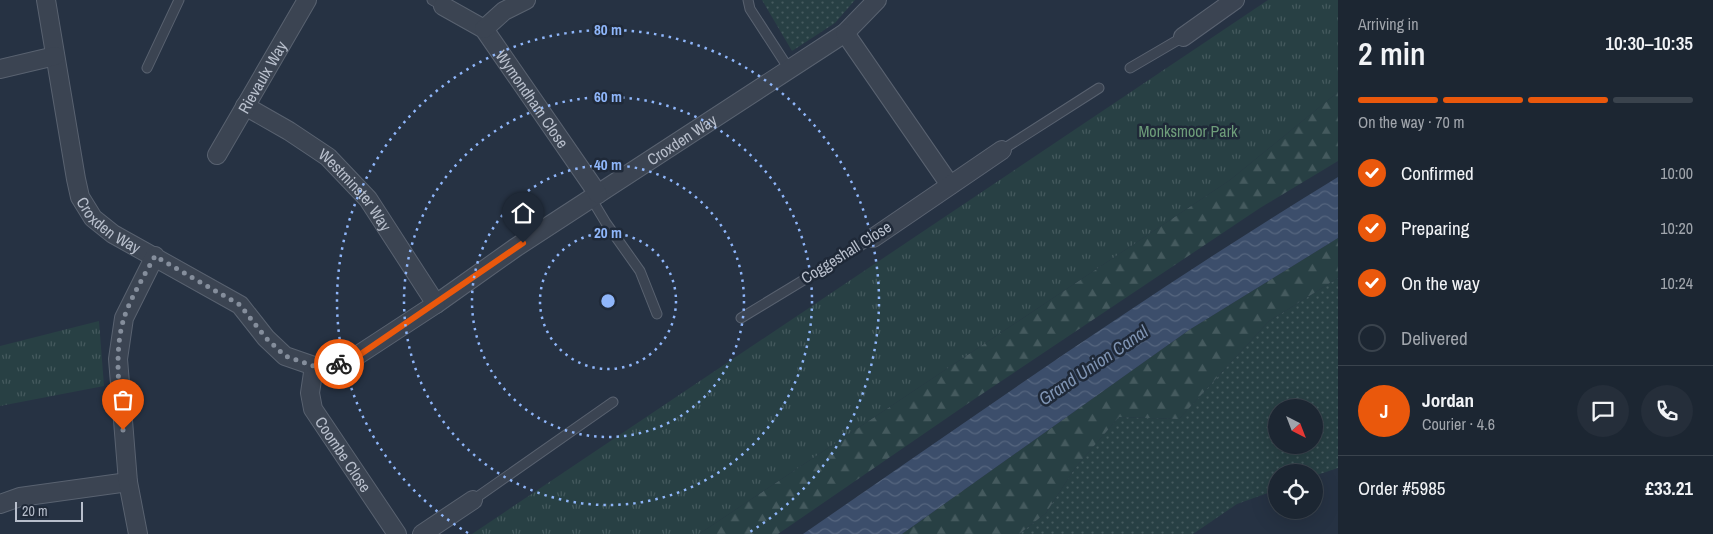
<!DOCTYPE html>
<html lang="en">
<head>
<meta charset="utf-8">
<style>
  body { margin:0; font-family:"Archivo Narrow",sans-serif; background:#252e3a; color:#f1f3f6; height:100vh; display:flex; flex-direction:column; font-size:19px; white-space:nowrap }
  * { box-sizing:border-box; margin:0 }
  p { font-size:16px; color:#a0a5ac }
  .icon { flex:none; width:28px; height:28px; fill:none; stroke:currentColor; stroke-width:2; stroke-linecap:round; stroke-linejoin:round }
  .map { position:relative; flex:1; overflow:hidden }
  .drawer { display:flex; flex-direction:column; background:#1c2632; width:375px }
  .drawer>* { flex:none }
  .needle { width:32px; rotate:138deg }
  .buttons { position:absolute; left:1268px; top:399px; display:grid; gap:10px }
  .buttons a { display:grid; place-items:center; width:55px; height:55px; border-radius:50%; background:#1c2632; box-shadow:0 5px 20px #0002,0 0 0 1px #3a434d; font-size:25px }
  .scale { position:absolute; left:15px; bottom:12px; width:68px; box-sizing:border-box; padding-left:5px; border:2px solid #b8bfcc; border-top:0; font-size:14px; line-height:18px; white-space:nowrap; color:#b8bfcc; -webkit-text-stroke:4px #1f2938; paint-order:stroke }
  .pin { position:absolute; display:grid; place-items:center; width:42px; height:42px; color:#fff; margin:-51px -21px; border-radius:50% 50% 50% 0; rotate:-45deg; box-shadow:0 0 5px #0007 }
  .pin .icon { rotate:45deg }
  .courier { position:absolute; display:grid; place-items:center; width:50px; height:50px; margin:-25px; border:4px solid #ea580c; border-radius:50%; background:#fff; color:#222; box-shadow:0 1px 6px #0007 }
  .overview em { font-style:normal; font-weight:600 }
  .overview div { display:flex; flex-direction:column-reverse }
  .overview { display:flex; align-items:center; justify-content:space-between; height:85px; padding:0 20px }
  h1 { font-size:32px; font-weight:600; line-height:38px }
  .bar { display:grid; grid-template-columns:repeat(4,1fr); gap:8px 5px; align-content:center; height:60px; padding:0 20px }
  .bar i { height:6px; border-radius:4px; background:#3a434d }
  .bar .active { background:#ea580c }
  .bar p { grid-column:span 4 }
  .line { display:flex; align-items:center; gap:12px; padding:0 20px; border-top:1px solid #3a434d }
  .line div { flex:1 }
  .round { display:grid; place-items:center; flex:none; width:52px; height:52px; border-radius:26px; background:#252e3a }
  ol { padding:0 20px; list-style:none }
  li { display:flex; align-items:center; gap:15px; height:55px }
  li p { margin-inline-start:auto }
  li .icon { padding:5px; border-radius:50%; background:#ea580c; color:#fff; stroke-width:4 }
  li:last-child { color:#a0a5ac }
  li i { width:28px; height:28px; border:2px solid #3a434d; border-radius:50% }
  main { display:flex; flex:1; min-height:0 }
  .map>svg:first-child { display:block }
  .grass { fill:url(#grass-dots); fill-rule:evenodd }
  .forest { fill:url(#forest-firs) }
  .park { fill:url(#park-tufts) }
  .water { fill:url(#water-waves) }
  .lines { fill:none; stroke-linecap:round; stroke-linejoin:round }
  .service-casing { stroke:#596270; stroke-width:11 }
  .minor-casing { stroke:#596270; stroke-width:20 }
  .service { stroke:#3b4452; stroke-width:9 }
  .minor { stroke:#3b4452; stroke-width:18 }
  .done { stroke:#858e9c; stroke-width:5; stroke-dasharray:0 9 }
  .route { stroke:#ea580c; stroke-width:6 }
  .ring { fill:none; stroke:#8fb6fa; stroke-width:2.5; stroke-dasharray:2.5 5 }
  .labels { text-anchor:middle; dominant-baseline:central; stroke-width:5; stroke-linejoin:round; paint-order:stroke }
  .street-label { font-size:16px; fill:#b8bfcc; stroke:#1f2938 }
  .park-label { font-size:16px; fill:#6e9d7a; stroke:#1f2938 }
  .water-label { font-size:18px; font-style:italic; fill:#7f94b3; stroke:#1f2938 }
  .centre { fill:#8fb6fa; stroke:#1f2938; stroke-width:2.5 }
  .ring-label { font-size:15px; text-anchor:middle; font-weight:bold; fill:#8fb6fa; stroke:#1f2938; stroke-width:5; stroke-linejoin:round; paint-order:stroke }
</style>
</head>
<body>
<main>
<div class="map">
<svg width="1338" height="534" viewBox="0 0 1338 534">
  <defs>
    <pattern id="grass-dots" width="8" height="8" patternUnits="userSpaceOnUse" patternTransform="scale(1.25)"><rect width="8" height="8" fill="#284044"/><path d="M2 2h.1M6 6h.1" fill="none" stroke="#455a5e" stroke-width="1.8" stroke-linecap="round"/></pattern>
    <pattern id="forest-firs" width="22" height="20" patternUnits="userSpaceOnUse" patternTransform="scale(1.25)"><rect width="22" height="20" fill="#284044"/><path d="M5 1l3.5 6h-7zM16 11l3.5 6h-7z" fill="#455a5e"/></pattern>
    <pattern id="park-tufts" width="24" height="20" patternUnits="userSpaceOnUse" patternTransform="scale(1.25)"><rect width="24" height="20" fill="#284044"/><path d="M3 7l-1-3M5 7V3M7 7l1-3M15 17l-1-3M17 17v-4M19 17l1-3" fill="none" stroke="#455a5e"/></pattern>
    <pattern id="water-waves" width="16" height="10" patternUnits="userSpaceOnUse" patternTransform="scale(1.25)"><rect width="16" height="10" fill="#3c4e6b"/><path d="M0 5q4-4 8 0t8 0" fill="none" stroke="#56667f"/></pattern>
  </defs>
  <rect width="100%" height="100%" fill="#263243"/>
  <!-- grass -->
  <g class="grass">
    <path d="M762 0H855L835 23 792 51Z"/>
    <path d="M1338 278V468L1314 476V472H1276V490L1237 504 1193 534H1019L1046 513 1075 468 1119 417 1179 419 1269 321ZM1276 408H1314V445H1276Z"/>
  </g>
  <!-- forest -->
  <g class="forest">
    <path d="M1338 92V161L1260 208 976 398 778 534H699L1230 180Z"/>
    <path d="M1338 238V278L1269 321 1179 419 1119 417 1075 468 1046 513 1019 534H902L1189 330Z"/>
  </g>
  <!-- park -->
  <g class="park">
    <path d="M1268 0H1338V92L1230 180 699 534H472Z"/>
    <path d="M99 321 104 386 0 406V346Z"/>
  </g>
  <!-- water -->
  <path class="water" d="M1338 177V238L1189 330 902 534H803C980 412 1154 289 1338 177Z"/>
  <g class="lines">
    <defs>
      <g id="service">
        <path d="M432 0 443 6"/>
        <path d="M748 0 750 9 789 69"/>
        <path d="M147 68 179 0"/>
        <path d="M1130 68 1183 37"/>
        <path d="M1002 150 1099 88"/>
        <path d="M591 198 606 223 640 271 657 314"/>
        <path d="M741 318 873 238"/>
        <path d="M473 500 613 402"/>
      </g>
      <g id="minor">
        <path id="s1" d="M46 0 76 179 80 197 93 218 113 234 240 305 266 338 285 356 314 366H334L355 357 436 304 515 248 845 33 877 0"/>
        <path id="s2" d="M443 6 484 29 598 194"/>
        <path d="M484 29 504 11 526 0"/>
        <path d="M845 33 950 185"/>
        <path d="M1183 37 1235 0"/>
        <path d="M0 69 55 56"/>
        <path id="s3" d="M245 106 289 131 328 157 368 199 436 304"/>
        <path id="s4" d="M217 155 307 0"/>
        <path d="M873 238 1002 150"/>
        <path id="s5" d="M314 366 310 393 313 409 397 534"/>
        <path d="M0 504 20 497 128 482"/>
        <path d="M138 534 128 482 118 359 124 318 155 256"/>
        <path d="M422 534 473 500"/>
      </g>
    </defs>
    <!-- service casing -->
    <use href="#service" class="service-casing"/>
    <!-- minor casing -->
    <use href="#minor" class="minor-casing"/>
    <!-- service -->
    <use href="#service" class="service"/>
    <!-- minor -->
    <use href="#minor" class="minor"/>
  </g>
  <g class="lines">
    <!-- done -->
    <path class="done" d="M123 430C120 394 113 354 124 318 130 299 145 274 155 256L240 305 266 338 285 356 314 366H334L339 364"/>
    <!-- route -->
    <path class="route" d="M339 364 355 358 523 243"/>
  </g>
  <!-- distance rings -->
  <g class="ring">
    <circle cx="608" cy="301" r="68"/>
    <circle cx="608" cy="301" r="136"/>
    <circle cx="608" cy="301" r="204"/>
    <path d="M468 533A271 271 0 1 1 748 533"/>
  </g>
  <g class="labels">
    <!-- street labels -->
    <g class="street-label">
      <text stroke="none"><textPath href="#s4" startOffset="90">Rievaulx Way</textPath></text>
      <text stroke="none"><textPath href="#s2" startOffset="132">Wymondham Close</textPath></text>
      <text stroke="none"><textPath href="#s1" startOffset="930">Croxden Way</textPath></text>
      <text stroke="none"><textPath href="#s3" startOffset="140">Westminster Way</textPath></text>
      <text stroke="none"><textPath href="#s1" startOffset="241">Croxden Way</textPath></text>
      <text transform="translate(846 252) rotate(-32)">Coggeshall Close</text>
      <text stroke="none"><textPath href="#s5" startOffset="98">Coombe Close</textPath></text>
    </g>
    <!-- park labels -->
    <g class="park-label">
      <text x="1188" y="131">Monksmoor Park</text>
    </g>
    <!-- water labels -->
    <g class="water-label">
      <text transform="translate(1093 365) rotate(-34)">Grand Union Canal</text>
    </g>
  </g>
  <circle cx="608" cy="301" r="8" class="centre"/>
  <g class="ring-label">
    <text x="608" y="35">80 m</text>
    <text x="608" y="102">60 m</text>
    <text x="608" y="170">40 m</text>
    <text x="608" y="238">20 m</text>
  </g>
</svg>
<div class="buttons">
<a><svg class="needle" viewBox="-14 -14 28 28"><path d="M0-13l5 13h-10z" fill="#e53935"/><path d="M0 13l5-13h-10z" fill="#a0a5ac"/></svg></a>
<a><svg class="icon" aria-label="locate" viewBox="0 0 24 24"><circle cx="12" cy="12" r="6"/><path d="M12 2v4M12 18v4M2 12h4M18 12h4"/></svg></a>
</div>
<div class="scale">20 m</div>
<div class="pin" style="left:123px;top:430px;background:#ea580c"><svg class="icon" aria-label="bag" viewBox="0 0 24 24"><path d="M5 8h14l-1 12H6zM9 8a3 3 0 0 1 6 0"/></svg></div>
<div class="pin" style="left:523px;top:243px;background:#1f2937"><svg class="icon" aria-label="home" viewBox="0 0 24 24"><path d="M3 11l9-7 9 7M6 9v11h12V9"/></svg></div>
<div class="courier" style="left:339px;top:364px"><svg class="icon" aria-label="bike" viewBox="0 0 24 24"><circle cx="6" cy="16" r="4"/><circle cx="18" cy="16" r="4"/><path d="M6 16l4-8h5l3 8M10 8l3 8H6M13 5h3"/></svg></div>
</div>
<section class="drawer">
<div class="overview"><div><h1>2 min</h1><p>Arriving in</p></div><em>10:30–10:35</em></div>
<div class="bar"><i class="active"></i><i class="active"></i><i class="active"></i><i></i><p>On the way · 70 m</p></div>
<ol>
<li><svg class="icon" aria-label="check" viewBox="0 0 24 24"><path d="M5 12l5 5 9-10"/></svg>Confirmed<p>10:00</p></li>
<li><svg class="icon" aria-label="check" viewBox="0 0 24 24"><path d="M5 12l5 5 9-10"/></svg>Preparing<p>10:20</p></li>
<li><svg class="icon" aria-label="check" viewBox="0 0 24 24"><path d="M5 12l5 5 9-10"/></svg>On the way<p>10:24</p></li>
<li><i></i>Delivered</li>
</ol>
<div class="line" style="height:90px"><b class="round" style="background:#ea580c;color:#fff">J</b><div><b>Jordan</b><p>Courier · 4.6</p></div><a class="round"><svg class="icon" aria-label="chat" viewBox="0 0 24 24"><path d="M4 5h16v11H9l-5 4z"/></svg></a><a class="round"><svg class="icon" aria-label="phone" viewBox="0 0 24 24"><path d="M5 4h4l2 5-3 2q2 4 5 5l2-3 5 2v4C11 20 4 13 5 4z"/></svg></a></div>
<div class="line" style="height:65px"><div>Order #5985</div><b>£33.21</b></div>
</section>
</main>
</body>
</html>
